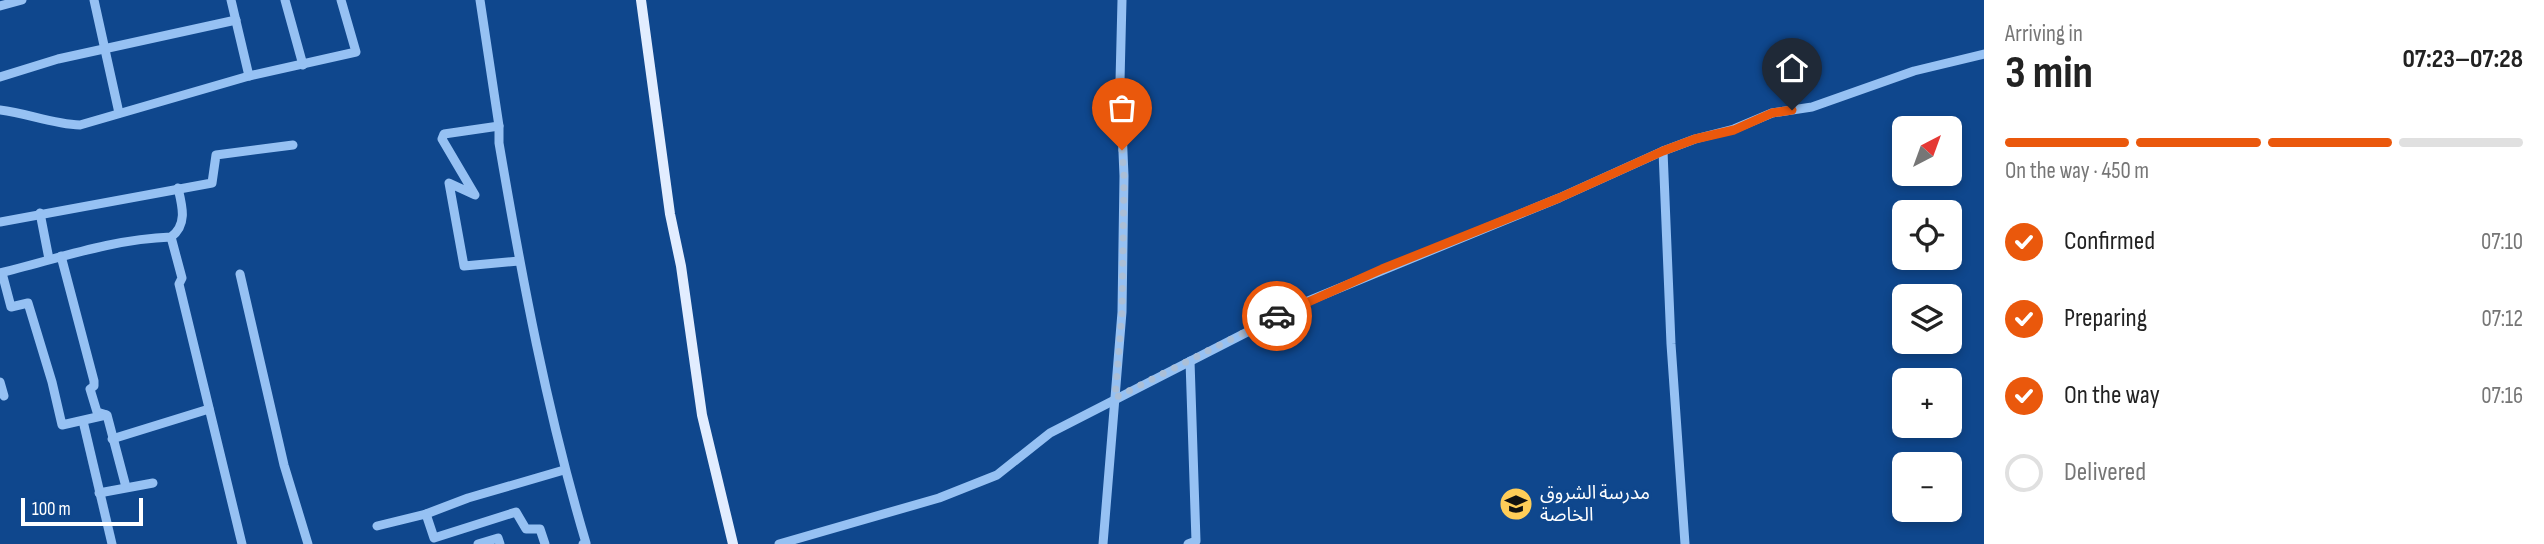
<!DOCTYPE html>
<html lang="en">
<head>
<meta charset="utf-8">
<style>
  body { margin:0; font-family:"Sofia Sans Condensed","Noto Sans Arabic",sans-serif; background:#f2f2f2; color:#222; height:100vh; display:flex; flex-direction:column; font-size:26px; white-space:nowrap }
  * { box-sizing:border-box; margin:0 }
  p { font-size:23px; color:#767676 }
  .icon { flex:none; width:38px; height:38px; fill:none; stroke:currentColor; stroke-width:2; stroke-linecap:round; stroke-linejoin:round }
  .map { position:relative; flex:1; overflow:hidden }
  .sheet { display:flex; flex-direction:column; background:#fff; width:560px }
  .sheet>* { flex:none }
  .needle { width:46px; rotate:41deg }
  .controls { position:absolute; left:1892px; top:116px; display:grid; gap:14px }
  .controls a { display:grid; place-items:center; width:70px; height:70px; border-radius:10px; background:#fff; box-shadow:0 4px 10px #0003; font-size:35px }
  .scale { position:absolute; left:21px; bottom:18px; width:122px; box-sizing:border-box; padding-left:7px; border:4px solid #fff; border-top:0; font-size:19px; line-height:24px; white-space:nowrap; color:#fff; -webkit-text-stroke:5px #0f478d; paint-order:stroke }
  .pin { position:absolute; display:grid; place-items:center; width:60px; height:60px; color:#fff; margin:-72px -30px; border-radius:50% 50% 50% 0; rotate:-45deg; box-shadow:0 0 7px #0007 }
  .pin .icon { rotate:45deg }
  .courier { position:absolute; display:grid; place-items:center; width:70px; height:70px; margin:-35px; border:5px solid #ea580c; border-radius:50%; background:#fff; color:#222; box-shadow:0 2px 9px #0007 }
  .summary em { font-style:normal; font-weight:700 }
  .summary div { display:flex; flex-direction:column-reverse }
  .summary { display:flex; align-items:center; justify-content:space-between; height:119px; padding:0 21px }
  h1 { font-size:46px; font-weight:700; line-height:52px }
  .bar { display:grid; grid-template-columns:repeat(4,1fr); gap:10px 7px; align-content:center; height:84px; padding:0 21px }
  .bar i { height:9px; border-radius:5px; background:#e0e0e0 }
  .bar .on { background:#ea580c }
  .bar p { grid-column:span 4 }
  ol { padding:0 21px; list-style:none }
  li { display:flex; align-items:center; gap:21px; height:77px }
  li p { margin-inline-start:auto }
  li .icon { padding:7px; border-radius:50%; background:#ea580c; color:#fff; stroke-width:4 }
  li:last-child { color:#767676 }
  li i { width:38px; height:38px; border:4px solid #e0e0e0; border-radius:50% }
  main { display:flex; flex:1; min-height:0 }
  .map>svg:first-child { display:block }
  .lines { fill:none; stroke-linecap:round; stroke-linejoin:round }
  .minor { stroke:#96c1f3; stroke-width:9 }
  .major { stroke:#e2edff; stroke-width:10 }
  .done { stroke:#abbfd7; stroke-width:7; stroke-dasharray:0 12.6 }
  .route { stroke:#ea580c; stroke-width:9 }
  .labels { text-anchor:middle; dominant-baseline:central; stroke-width:6; stroke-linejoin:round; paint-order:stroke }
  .poi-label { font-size:19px; fill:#fff; stroke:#0f478d; text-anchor:start }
</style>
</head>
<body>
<main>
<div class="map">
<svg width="1984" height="544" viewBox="0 0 1984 544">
  <rect width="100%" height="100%" fill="#0f478d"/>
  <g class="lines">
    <!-- minor -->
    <g class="minor">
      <path d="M94 0 119 113"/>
      <path d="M231 0 249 76"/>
      <path d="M285 0 303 65"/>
      <path d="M480 0 499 126V143C522 278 547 412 586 543L583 544"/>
      <path d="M0 6 22 0"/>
      <path d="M0 77 58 59 236 20"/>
      <path d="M0 110C27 113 52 124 80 125L249 76 356 52 341 0"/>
      <path d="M499 126 444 134 442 139 475 195 449 183 464 266 519 261"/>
      <path d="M1663 151 1671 344 1685 544"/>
      <path d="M40 213 49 259"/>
      <path d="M0 222 212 183 216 155 293 145"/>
      <path d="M171 237 182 278 179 284 242 544"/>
      <path d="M61 256 94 381V386L90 389 97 412 107 415 126 487"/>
      <path d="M0 273C57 259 112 239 171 237 188 225 182 205 178 188"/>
      <path d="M2 273 11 307 28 303 52 382 62 425 106 415"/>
      <path d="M240 274 284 465 308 544"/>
      <path d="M0 382 4 396"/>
      <path d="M83 421 112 544"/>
      <path d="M112 439 209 409"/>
      <path d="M99 493 153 483"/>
      <path d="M426 514 434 538 516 512 526 529H540L545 544"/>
      <path d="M377 526 426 514 468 498 564 470"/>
      <path d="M478 544 498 538 500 544"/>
      <path d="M779 544 939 498 997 475 1050 433 1308 301 1559 198 1663 151 1695 139 1734 129 1772 113 1812 107 1914 71 1984 54"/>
      <path d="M1103 544 1122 312 1124 176 1120 81 1122 0"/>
      <path d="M1188 544 1196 541 1190 361"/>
    </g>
    <!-- major -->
    <path class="major" d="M641 0 670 214 681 266 702 415 733 544"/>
  </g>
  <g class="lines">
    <!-- done -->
    <path class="done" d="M1122 150 1124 176 1122 313 1115 398 1277 316"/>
    <!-- route -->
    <path class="route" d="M1277 316 1382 269 1559 198 1663 151 1695 139 1734 130 1772 113 1792 110"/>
  </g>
  <!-- icons -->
  <defs>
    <symbol id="school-disc" viewBox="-11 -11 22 22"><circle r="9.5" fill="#ffcd58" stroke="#0f478d"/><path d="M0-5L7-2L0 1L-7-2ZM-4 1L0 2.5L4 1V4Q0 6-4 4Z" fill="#111"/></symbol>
  </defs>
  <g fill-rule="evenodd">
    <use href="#school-disc" x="1497" y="485" width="38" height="38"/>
  </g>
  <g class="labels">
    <!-- poi labels -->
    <g class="poi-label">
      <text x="1540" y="493">مدرسة الشروق<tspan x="1540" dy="22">الخاصة</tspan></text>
    </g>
  </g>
</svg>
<div class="controls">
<a><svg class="needle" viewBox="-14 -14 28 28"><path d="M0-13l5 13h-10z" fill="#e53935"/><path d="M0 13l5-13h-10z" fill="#767676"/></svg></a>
<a><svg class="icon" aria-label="locate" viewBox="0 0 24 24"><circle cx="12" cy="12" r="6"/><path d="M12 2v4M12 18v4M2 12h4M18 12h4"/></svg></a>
<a><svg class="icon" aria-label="layers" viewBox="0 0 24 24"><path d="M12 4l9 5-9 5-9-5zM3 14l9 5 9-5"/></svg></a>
<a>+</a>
<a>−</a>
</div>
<div class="scale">100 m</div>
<div class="pin" style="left:1122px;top:150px;background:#ea580c"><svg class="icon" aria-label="bag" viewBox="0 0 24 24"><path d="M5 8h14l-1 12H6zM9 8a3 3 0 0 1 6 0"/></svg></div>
<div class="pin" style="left:1792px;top:110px;background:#1f2937"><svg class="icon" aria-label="home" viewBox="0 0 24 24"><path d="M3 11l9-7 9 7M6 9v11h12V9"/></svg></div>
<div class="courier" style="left:1277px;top:316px"><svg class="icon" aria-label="car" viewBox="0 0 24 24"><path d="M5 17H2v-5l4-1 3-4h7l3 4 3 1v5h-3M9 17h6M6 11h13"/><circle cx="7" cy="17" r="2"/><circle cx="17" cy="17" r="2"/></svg></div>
</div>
<section class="sheet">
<div class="summary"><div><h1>3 min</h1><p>Arriving in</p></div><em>07:23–07:28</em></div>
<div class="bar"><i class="on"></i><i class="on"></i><i class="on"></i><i></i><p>On the way · 450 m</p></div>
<ol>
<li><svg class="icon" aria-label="check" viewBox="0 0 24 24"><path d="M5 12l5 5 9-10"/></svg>Confirmed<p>07:10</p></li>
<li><svg class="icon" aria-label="check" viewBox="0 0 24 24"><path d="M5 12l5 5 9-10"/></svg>Preparing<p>07:12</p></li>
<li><svg class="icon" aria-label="check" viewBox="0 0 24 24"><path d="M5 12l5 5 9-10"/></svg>On the way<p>07:16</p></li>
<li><i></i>Delivered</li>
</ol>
</section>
</main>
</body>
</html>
